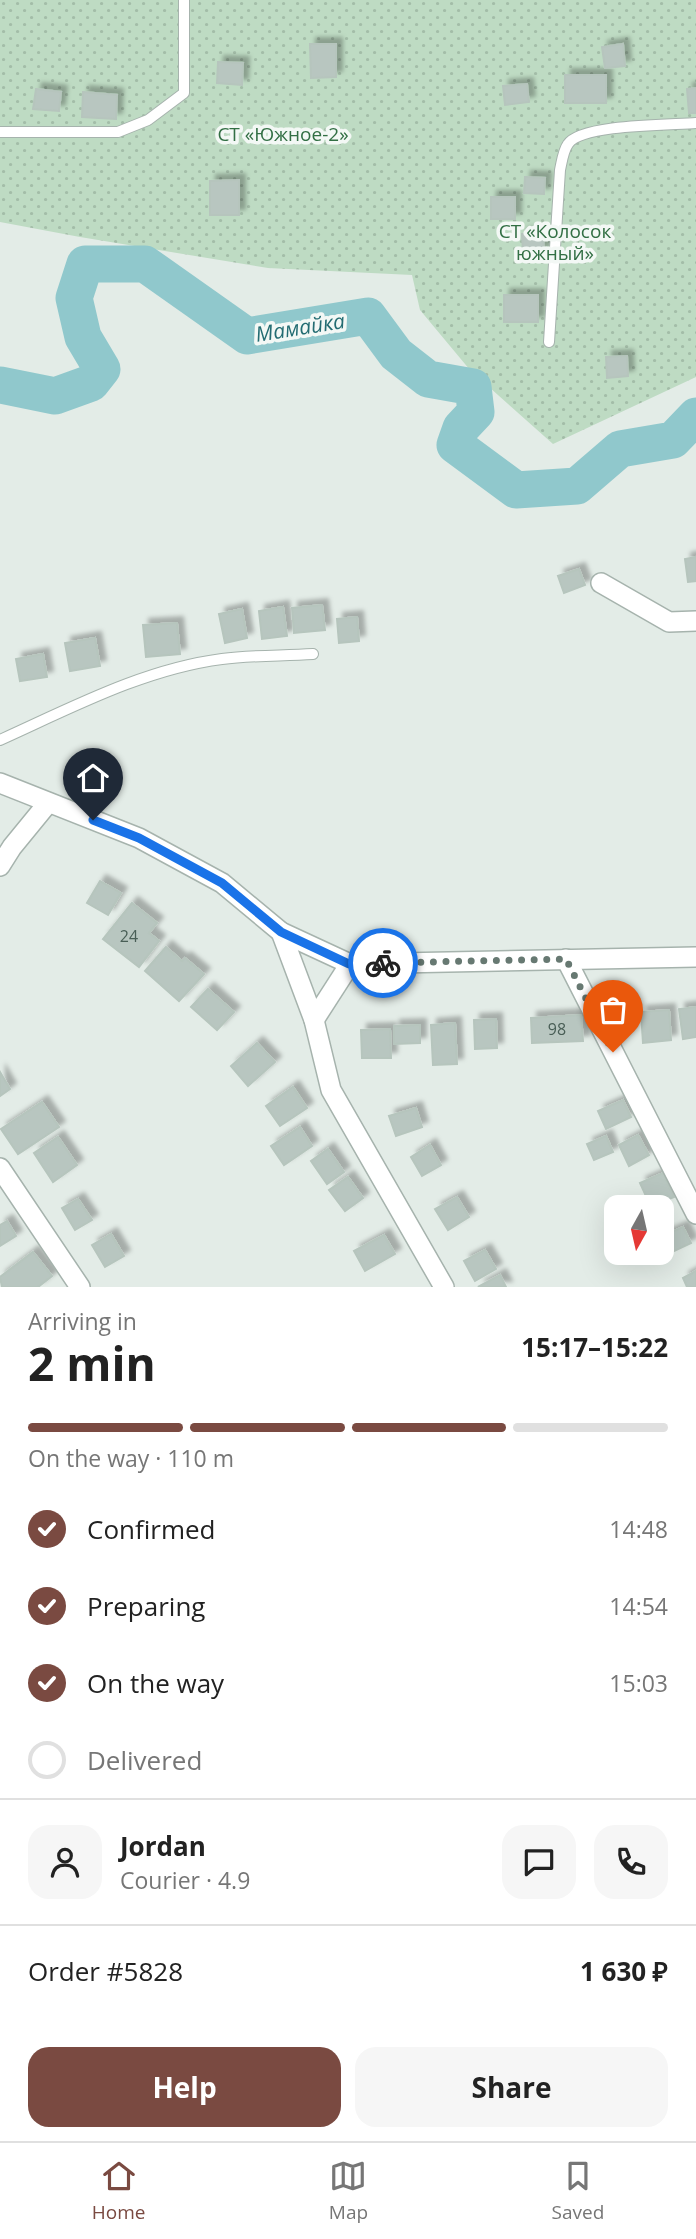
<!DOCTYPE html>
<html lang="en">
<head>
<meta charset="utf-8">
<style>
  body { margin:0; font-family:"Open Sans",sans-serif; background:#f6f6f6; color:#222; height:100vh; display:flex; flex-direction:column; font-size:26px; white-space:nowrap }
  * { box-sizing:border-box; margin:0 }
  p { font-size:23px; color:#767676 }
  .icon { flex:none; width:38px; height:38px; fill:none; stroke:currentColor; stroke-width:2; stroke-linecap:round; stroke-linejoin:round }
  .map { position:relative; height:1287px; overflow:hidden }
  .sheet { display:flex; flex-direction:column; background:#fff; flex:1 }
  .sheet>* { flex:none }
  .needle { width:46px; rotate:188deg }
  .fabs { position:absolute; left:604px; top:1195px; display:grid; gap:14px }
  .fabs a { display:grid; place-items:center; width:70px; height:70px; border-radius:14px; background:#fff; box-shadow:0 7px 28px #0002; font-size:35px }
  .pin { position:absolute; display:grid; place-items:center; width:60px; height:60px; color:#fff; margin:-72px -30px; border-radius:50% 50% 50% 0; rotate:-45deg; box-shadow:0 0 7px #0007 }
  .pin .icon { rotate:45deg }
  .courier { position:absolute; display:grid; place-items:center; width:70px; height:70px; margin:-35px; border:5px solid #1a73e8; border-radius:50%; background:#fff; color:#222; box-shadow:0 2px 9px #0007 }
  .headline em { font-style:normal; font-weight:700 }
  .headline div { display:flex; flex-direction:column-reverse }
  .headline { display:flex; align-items:center; justify-content:space-between; height:119px; padding:0 28px }
  h1 { font-size:46px; font-weight:700; line-height:52px }
  .bar { display:grid; grid-template-columns:repeat(4,1fr); gap:10px 7px; align-content:center; height:84px; padding:0 28px }
  .bar i { height:9px; border-radius:5px; background:#e0e0e0 }
  .bar .on { background:#7a4a41 }
  .bar p { grid-column:span 4 }
  .line { display:flex; align-items:center; gap:18px; padding:0 28px; border-top:2px solid #e0e0e0 }
  .line div { flex:1 }
  .round { display:grid; place-items:center; flex:none; width:74px; height:74px; border-radius:21px; background:#f6f6f6 }
  ol { padding:0 28px; list-style:none }
  li { display:flex; align-items:center; gap:21px; height:77px }
  li p { margin-inline-start:auto }
  li .icon { padding:7px; border-radius:50%; background:#7a4a41; color:#fff; stroke-width:4 }
  li:last-child { color:#767676 }
  li i { width:38px; height:38px; border:4px solid #e0e0e0; border-radius:50% }
  .action { display:flex; gap:14px; margin-top:auto; padding:14px 28px }
  .action a { flex:1; height:80px; border-radius:21px; background:#7a4a41; color:#fff; font-size:28px; font-weight:700; line-height:80px; text-align:center }
  .action a+a { background:#f6f6f6; color:#222 }
  .menu { display:flex; justify-content:space-around; align-items:center; height:98px; border-top:2px solid #e0e0e0; background:#fff; font-size:19px; color:#767676 }
  .menu a { display:grid; justify-items:center; gap:4px }
  .menu .on { color:#7a4a41 }
  .map>svg:first-child { display:block }
  .green { fill:url(#green-dots) }
  .lines { fill:none; stroke-linecap:round; stroke-linejoin:round }
  .river { stroke:#90c8cc; stroke-width:37 }
  .building { fill:#b8c6c0; stroke:#b6c5bd; stroke-width:2; filter:url(#shadow) }
  .service-casing { stroke:#a6b3ad; stroke-width:12 }
  .minor-casing { stroke:#a6b3ad; stroke-width:22 }
  .service { stroke:#fff; stroke-width:10 }
  .minor { stroke:#fff; stroke-width:19 }
  .done { stroke:#677972; stroke-width:7; stroke-dasharray:0 12.6 }
  .route { stroke:#1a73e8; stroke-width:9 }
  .labels { text-anchor:middle; dominant-baseline:central; stroke-width:7; stroke-linejoin:round; paint-order:stroke }
  .number-label { font-size:16px; fill:#495e56 }
  .park-label { font-size:19px; fill:#326f44; stroke:#f3f8f5 }
  .water-label { font-size:21px; font-style:italic; fill:#236c72; stroke:#f3f8f5 }
</style>
</head>
<body>
<div class="map">
<svg width="696" height="1287" viewBox="0 0 696 1287">
  <defs>
    <pattern id="green-dots" width="8" height="8" patternUnits="userSpaceOnUse" patternTransform="scale(1.75)"><rect width="8" height="8" fill="#bedbc3"/><path d="M2 2h.1M6 6h.1" fill="none" stroke="#a3bda8" stroke-width="1.8" stroke-linecap="round"/></pattern>
    <filter id="shadow"><feDropShadow dx="6" dy="-6" stdDeviation="2" flood-color="#0004"/></filter>
  </defs>
  <rect width="100%" height="100%" fill="#e3ece7"/>
  <!-- green -->
  <path class="green" d="M0 0H696V377L553 444 470 370 420 310 412 275 268 268 80 237 0 222Z"/>
  <g class="lines">
    <!-- river -->
    <path class="river" d="M0 385 55 396 91 383 102 369 83 337 74 298 85 264H145L247 336 368 316 396 354 428 379 473 387 476 412 461 428 455 445 516 490 577 486 620 449 673 440 696 416"/>
  </g>
  <!-- building -->
  <g class="building">
    <path d="M310 44H336V77L311 78Z"/>
    <path d="M623 44 625 66 605 68 602 47Z"/>
    <path d="M218 62 243 63 242 85 217 83Z"/>
    <rect x="565" y="75" width="41" height="28"/>
    <path d="M527 84 529 102 505 105 503 86Z"/>
    <path d="M696 88V113H689L687 89Z"/>
    <path d="M36 89 61 92 59 111 33 109Z"/>
    <path d="M83 92 117 95 116 119 82 117Z"/>
    <path d="M525 177 545 178 544 194 524 193Z"/>
    <path d="M239 180V215H210V181Z"/>
    <rect x="491" y="197" width="24" height="22"/>
    <path d="M543 233 544 252 523 253 522 234Z"/>
    <rect x="504" y="295" width="34" height="27"/>
    <path d="M627 356 628 376 607 378 606 357Z"/>
    <path d="M696 557V581L688 582 685 559Z"/>
    <path d="M579 569 585 585 564 593 558 576Z"/>
    <path d="M322 605 325 630 294 633 292 608Z"/>
    <path d="M283 607 287 636 262 639 259 611Z"/>
    <path d="M242 609 247 638 225 643 219 614Z"/>
    <path d="M357 617 359 641 339 643 337 619Z"/>
    <path d="M177 623 180 654 146 657 143 625Z"/>
    <path d="M95 638 100 666 70 671 65 643Z"/>
    <path d="M43 654 47 677 20 681 16 659Z"/>
    <path d="M100 881 121 893 108 915 87 903Z"/>
    <path d="M132 903 157 923 149 933 159 941 139 967 103 939Z"/>
    <path d="M166 947 182 961 185 958 204 974 179 1001 145 971Z"/>
    <path d="M208 989 234 1012 217 1030 191 1007Z"/>
    <path d="M696 1007V1037L683 1039 679 1009Z"/>
    <path d="M669 1010 671 1040 643 1043 641 1012Z"/>
    <path d="M581 1015 583 1041 532 1043 531 1018Z"/>
    <path d="M496 1019 497 1048 475 1049 474 1020Z"/>
    <path d="M455 1023 457 1064 433 1065 431 1025Z"/>
    <path d="M420 1025V1043L394 1044V1026Z"/>
    <path d="M390 1029 391 1058H362L361 1030Z"/>
    <path d="M257 1043 275 1062 248 1086 231 1066Z"/>
    <path d="M0 1072 10 1089 0 1096Z"/>
    <path d="M293 1087 307 1108 280 1126 266 1106Z"/>
    <path d="M623 1100 631 1117 606 1129 598 1111Z"/>
    <path d="M42 1102 59 1127 18 1154 1 1129Z"/>
    <path d="M416 1108 422 1127 396 1136 389 1116Z"/>
    <path d="M300 1127 312 1146 284 1165 271 1146Z"/>
    <path d="M638 1135 649 1155 629 1166 619 1145Z"/>
    <path d="M606 1136 613 1152 594 1160 587 1144Z"/>
    <path d="M58 1137 77 1165 53 1182 34 1153Z"/>
    <path d="M430 1145 441 1165 422 1176 411 1157Z"/>
    <path d="M328 1149 344 1172 327 1184 311 1161Z"/>
    <path d="M663 1173 674 1197 651 1207 640 1183Z"/>
    <path d="M348 1177 363 1198 345 1211 329 1190Z"/>
    <path d="M457 1197 469 1217 448 1230 435 1209Z"/>
    <path d="M78 1199 92 1220 75 1230 62 1208Z"/>
    <path d="M7 1221 16 1236 0 1246V1225Z"/>
    <path d="M683 1227 691 1243 670 1253 662 1236Z"/>
    <path d="M111 1234 124 1256 105 1267 92 1245Z"/>
    <path d="M384 1235 395 1254 365 1271 354 1251Z"/>
    <path d="M485 1250 496 1269 475 1281 464 1261Z"/>
    <path d="M33 1252 52 1276 38 1287H2L0 1277Z"/>
    <path d="M696 1271V1287H687L683 1278Z"/>
    <path d="M500 1275 506 1287H478Z"/>
  </g>
  <g class="lines">
    <defs>
      <g id="service">
        <path d="M0 132H118L148 120 184 93V0"/>
        <path d="M549 342 560 170C562 161 563 151 568 144 581 124 671 125 696 123"/>
        <path d="M0 740C71 708 144 669 222 659 252 655 283 656 313 654"/>
      </g>
      <g id="minor">
        <path d="M601 583 669 622 696 621"/>
        <path d="M0 783 139 838 222 883 281 932 350 964 696 957"/>
        <path d="M0 866 12 847 48 803"/>
        <path d="M281 932 314 1020 331 1090 444 1287"/>
        <path d="M566 959 696 1214"/>
        <path d="M314 1020 350 964"/>
        <path d="M0 1168 80 1287"/>
      </g>
    </defs>
    <!-- service casing -->
    <use href="#service" class="service-casing"/>
    <!-- minor casing -->
    <use href="#minor" class="minor-casing"/>
    <!-- service -->
    <use href="#service" class="service"/>
    <!-- minor -->
    <use href="#minor" class="minor"/>
  </g>
  <g class="lines">
    <!-- done -->
    <path class="done" d="M383 963 566 959 613 1052"/>
    <!-- route -->
    <path class="route" d="M93 820 139 838 222 883 281 932 349 964 383 963"/>
  </g>
  <g class="labels">
    <!-- number labels -->
    <g class="number-label">
      <text x="129" y="936">24</text>
      <text x="557" y="1029">98</text>
    </g>
    <!-- park labels -->
    <g class="park-label">
      <text x="283" y="134">СТ «Южное-2»</text>
      <text x="555" y="231">СТ «Колосок<tspan x="555" dy="22">южный»</tspan></text>
    </g>
    <!-- water labels -->
    <g class="water-label">
      <text transform="translate(300 327) rotate(-9)">Мамайка</text>
    </g>
  </g>
</svg>
<div class="fabs">
<a><svg class="needle" viewBox="-14 -14 28 28"><path d="M0-13l5 13h-10z" fill="#e53935"/><path d="M0 13l5-13h-10z" fill="#767676"/></svg></a>
</div>
<div class="pin" style="left:613px;top:1052px;background:#ea580c"><svg class="icon" aria-label="bag" viewBox="0 0 24 24"><path d="M5 8h14l-1 12H6zM9 8a3 3 0 0 1 6 0"/></svg></div>
<div class="pin" style="left:93px;top:820px;background:#1f2937"><svg class="icon" aria-label="home" viewBox="0 0 24 24"><path d="M3 11l9-7 9 7M6 9v11h12V9"/></svg></div>
<div class="courier" style="left:383px;top:963px"><svg class="icon" aria-label="bike" viewBox="0 0 24 24"><circle cx="6" cy="16" r="4"/><circle cx="18" cy="16" r="4"/><path d="M6 16l4-8h5l3 8M10 8l3 8H6M13 5h3"/></svg></div>
</div>
<section class="sheet">
<div class="headline"><div><h1>2 min</h1><p>Arriving in</p></div><em>15:17–15:22</em></div>
<div class="bar"><i class="on"></i><i class="on"></i><i class="on"></i><i></i><p>On the way · 110 m</p></div>
<ol>
<li><svg class="icon" aria-label="check" viewBox="0 0 24 24"><path d="M5 12l5 5 9-10"/></svg>Confirmed<p>14:48</p></li>
<li><svg class="icon" aria-label="check" viewBox="0 0 24 24"><path d="M5 12l5 5 9-10"/></svg>Preparing<p>14:54</p></li>
<li><svg class="icon" aria-label="check" viewBox="0 0 24 24"><path d="M5 12l5 5 9-10"/></svg>On the way<p>15:03</p></li>
<li><i></i>Delivered</li>
</ol>
<div class="line" style="height:126px"><a class="round"><svg class="icon" aria-label="person" viewBox="0 0 24 24"><circle cx="12" cy="8" r="4"/><path d="M4 21q1-7 8-7t8 7"/></svg></a><div><b>Jordan</b><p>Courier · 4.9</p></div><a class="round"><svg class="icon" aria-label="chat" viewBox="0 0 24 24"><path d="M4 5h16v11H9l-5 4z"/></svg></a><a class="round"><svg class="icon" aria-label="phone" viewBox="0 0 24 24"><path d="M5 4h4l2 5-3 2q2 4 5 5l2-3 5 2v4C11 20 4 13 5 4z"/></svg></a></div>
<div class="line" style="height:91px"><div>Order #5828</div><b>1 630 ₽</b></div>
<div class="action"><a>Help</a><a>Share</a></div>
</section>
<nav class="menu">
<a class="on"><svg class="icon" aria-label="home" viewBox="0 0 24 24"><path d="M3 11l9-7 9 7M6 9v11h12V9"/></svg>Home</a>
<a><svg class="icon" aria-label="map" viewBox="0 0 24 24"><path d="M3 6l6-2 6 2 6-2v14l-6 2-6-2-6 2zM9 4v14M15 6v14"/></svg>Map</a>
<a><svg class="icon" aria-label="saved" viewBox="0 0 24 24"><path d="M7 4h10v16l-5-4-5 4z"/></svg>Saved</a>
</nav>
</body>
</html>
